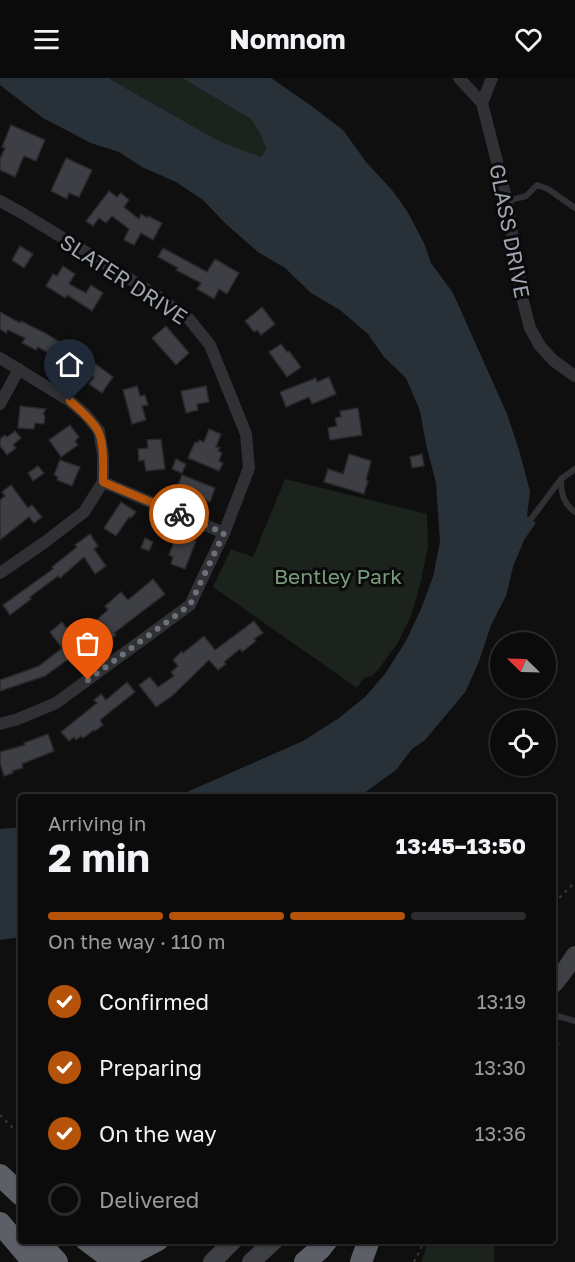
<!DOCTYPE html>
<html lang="en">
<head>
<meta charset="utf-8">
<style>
  body { margin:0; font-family:"Golos Text",sans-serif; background:#141415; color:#f1f3f6; height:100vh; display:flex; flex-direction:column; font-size:22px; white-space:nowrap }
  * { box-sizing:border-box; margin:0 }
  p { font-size:20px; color:#9a9b9d }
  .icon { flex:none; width:33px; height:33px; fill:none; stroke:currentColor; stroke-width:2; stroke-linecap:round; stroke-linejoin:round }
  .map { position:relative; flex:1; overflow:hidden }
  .sheet { position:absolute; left:18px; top:716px; width:538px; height:450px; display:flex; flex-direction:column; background:#0b0b0c; border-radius:6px; box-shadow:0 2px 4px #0004,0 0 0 2px #2b2b2d }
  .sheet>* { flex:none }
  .needle { width:39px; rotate:293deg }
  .controls { position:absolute; left:490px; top:554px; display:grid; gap:12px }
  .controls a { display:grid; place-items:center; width:66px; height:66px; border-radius:50%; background:#0b0b0c; box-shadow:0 2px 4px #0004,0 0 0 2px #2b2b2d; font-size:30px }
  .pin { position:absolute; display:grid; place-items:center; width:51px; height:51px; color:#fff; margin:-62px -26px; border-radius:50% 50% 50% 0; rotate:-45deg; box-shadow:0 0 6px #0007 }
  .pin .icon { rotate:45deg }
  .courier { position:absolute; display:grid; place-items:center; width:60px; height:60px; margin:-30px; border:4px solid #b45309; border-radius:50%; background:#fff; color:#222; box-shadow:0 2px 8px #0007 }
  .overview em { font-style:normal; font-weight:700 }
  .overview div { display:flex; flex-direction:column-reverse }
  .overview { display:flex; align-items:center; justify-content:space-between; height:102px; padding:0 30px }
  h1 { font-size:39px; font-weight:700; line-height:45px }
  .bar { display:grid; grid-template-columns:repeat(4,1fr); gap:9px 6px; align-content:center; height:72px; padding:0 30px }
  .bar i { height:8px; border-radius:4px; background:#2b2b2d }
  .bar .on { background:#b45309 }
  .bar p { grid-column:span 4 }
  ol { padding:0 30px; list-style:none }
  li { display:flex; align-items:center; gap:18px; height:66px }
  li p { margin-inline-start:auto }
  li .icon { padding:6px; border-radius:50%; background:#b45309; color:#fff; stroke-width:4 }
  li:last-child { color:#9a9b9d }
  li i { width:33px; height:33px; border:3px solid #2b2b2d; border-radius:50% }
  header { display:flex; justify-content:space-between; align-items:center; height:78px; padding:0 30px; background:#0b0b0c; font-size:27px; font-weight:700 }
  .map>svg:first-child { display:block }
  .green { fill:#1c231d }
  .water { fill:#293138 }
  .building { fill:#3e3f44; stroke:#29292c; stroke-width:1.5 }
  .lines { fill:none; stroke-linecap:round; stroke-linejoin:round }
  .path { stroke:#36383c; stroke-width:2; stroke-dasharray:3 4.5; stroke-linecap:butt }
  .lane { stroke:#303135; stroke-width:6 }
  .street { stroke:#303135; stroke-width:12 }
  .secondary { stroke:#3e4045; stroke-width:18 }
  .highway { stroke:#5c5f66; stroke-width:22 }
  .done { stroke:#6e7079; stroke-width:6; stroke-dasharray:0 10.8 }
  .route { stroke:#b45309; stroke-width:8 }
  .labels { text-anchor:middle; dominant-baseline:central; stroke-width:6; stroke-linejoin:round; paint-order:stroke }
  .street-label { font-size:21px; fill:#a1a5b1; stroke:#0a0a0b }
  .park-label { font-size:21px; fill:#789c7a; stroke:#0a0a0b }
</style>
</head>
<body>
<header><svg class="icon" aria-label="menu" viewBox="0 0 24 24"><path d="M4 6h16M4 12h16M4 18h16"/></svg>Nomnom<svg class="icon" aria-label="heart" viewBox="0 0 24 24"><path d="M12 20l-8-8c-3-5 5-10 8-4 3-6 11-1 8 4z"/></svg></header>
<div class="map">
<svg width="575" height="1184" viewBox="0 0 575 1184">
  <rect width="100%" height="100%" fill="#0f0f10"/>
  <!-- green -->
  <g class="green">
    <path d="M109 0H182L251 41 261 57 266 71 261 79 219 63 122 8Z"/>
    <path d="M285 401 427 436 428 469 421 503 411 538 397 566 378 592 372 598 364 600 357 610 213 509 231 471 253 479Z"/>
    <path d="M429 1163H495L494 1184H421Z"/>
  </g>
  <!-- water -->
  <g class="water">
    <path d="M0 0H109L122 8 219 63 261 79 266 71 261 57 251 41 182 0H271L310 27 343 52 366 84 392 112 407 133 424 165 431 185 453 215 507 336 519 372 530 413 527 438 536 445 524 462 513 489 506 518 491 547 479 583 466 613 425 662 412 671 396 692 360 718H178L303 663 339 640 365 619 385 596 406 563 421 531 433 499 440 464 436 405 426 366 420 333 406 300 384 279 368 256 340 232 311 215 285 190 258 174 226 146 203 122 176 104 142 89 119 74 91 65 43 40 5 11 0 7Z"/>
    <path d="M21 749V859L0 862V751Z"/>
  </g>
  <!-- building -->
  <g class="building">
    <path d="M11 47 45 62 36 83 24 78 15 99 0 92V81L5 70 2 69Z"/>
    <path d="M66 80 92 92 79 119 69 115 67 121 51 113Z"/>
    <path d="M109 113 117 119 121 115 129 122 124 129 139 141 141 136 147 140 148 138 162 145 153 162 141 155 134 167 124 162 129 151 112 138 106 145 99 140 93 148 86 143Z"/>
    <path d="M20 168 33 176 24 190 12 182Z"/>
    <path d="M163 170 207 194 215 181 239 195 227 216 219 211 214 221 197 211 201 205 176 192 178 190 158 179Z"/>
    <path d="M63 188 75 196 69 206 86 215 91 207 103 215 92 233 67 217 65 220 46 208 53 196 57 198Z"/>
    <path d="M262 229 275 246 261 257 257 252 254 254 245 243Z"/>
    <path d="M0 234 20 245 21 243 45 255 78 275 68 292 54 284 57 280 38 269 36 272 22 265 25 260 8 252 6 255 0 251Z"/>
    <path d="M166 248 189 275 176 287 152 260Z"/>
    <path d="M281 266 287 274 289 273 301 289 287 299 269 274Z"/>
    <path d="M93 284 113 299 102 315 89 306 94 299 87 293Z"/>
    <path d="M329 299 336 316 312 326 309 319 286 329 280 314 316 300 317 304Z"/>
    <path d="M137 308 140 318 145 317 148 327 142 328 146 342 132 346 123 312Z"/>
    <path d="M206 308 209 324 197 326 198 332 186 335 181 313Z"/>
    <path d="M20 328 46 331 43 336 45 338 44 346 35 345 34 351 18 350Z"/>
    <path d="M358 330 362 357 330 362 328 350 337 348 335 340 341 339 340 333Z"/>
    <path d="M70 347 79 359 75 363 78 367 61 379 49 362Z"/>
    <path d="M209 351 221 356 216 369 220 370 218 373 222 375 219 383 223 385 219 393 188 380 195 364 198 365 199 362 204 364Z"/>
    <path d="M15 353 21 360 13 367 16 370 7 377 0 368V361L5 357 7 359Z"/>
    <path d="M161 361 165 391 146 393 144 382 139 383 138 371 148 370 147 362Z"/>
    <path d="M349 376 371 383 366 402 368 403 364 416 324 404 328 391 343 396Z"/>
    <path d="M422 376 424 388 412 390 410 379Z"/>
    <path d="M176 381 186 386 182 395 172 391Z"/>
    <path d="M60 382 80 389 72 408 57 402 58 399 54 397Z"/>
    <path d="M38 388 44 395 33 403 28 395Z"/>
    <path d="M182 397 215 410 210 424 177 410Z"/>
    <path d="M11 407 28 430 32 427 42 439 34 445 29 439 0 462V422L5 418 2 414Z"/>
    <path d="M121 424 136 434 131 440 129 439 116 458 104 450Z"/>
    <path d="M90 456 98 468 94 471 106 488 95 496 84 479 60 500 58 498 30 519 31 521 10 537 3 527 53 491 52 489 77 469 75 467Z"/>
    <path d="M177 456 196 463 185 491 171 486 173 479 169 477Z"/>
    <path d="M145 460 153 464 149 473 141 470Z"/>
    <path d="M153 501 165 516 114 555 116 557 106 565 102 560 97 564 95 562 71 581 70 580 45 598 0 613V602L39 588 62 570 50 554 62 544 68 552 75 547 81 555 108 532 105 528 121 514 128 522Z"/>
    <path d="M254 543 263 555 254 561 256 563 242 574 240 571 224 584 226 586 218 592 209 582 172 618 156 629 139 607 150 599 158 609 174 598 171 594 178 588 173 582 182 573 183 575 204 558 215 572Z"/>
    <path d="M127 604 135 614 100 642 103 647 95 653 94 652 83 660 81 658 76 662 74 659 69 663 61 654 97 625 94 622 101 616 106 622Z"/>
    <path d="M48 656 54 673 22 686 23 690 12 693 13 695 4 698 0 685V674L25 667 24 665Z"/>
  </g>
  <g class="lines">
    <!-- path -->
    <g class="path">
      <path d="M554 825 575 804"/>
      <path d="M554 972 560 966"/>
      <path d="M0 1037 21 1058"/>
      <path d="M414 1184 425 1162"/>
    </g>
    <!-- lane -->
    <g class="lane">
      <path d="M507 123 526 118 537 107 548 111 575 130"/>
      <path d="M561 401C561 415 563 425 575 434"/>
      <path d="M531 441 561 401 575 391"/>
      <path d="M554 937 575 943"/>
    </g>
    <!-- street -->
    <g class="street">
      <path d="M459 0 482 25 507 123 523 223 530 250 540 268 554 283 575 298"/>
      <path d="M482 25 492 0"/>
      <path d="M0 123 22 135 156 217 189 241 210 267 246 356 249 390 224 455 190 527 56 625 18 641 0 646"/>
      <path d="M0 280 70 323 86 337 99 353 103 376V404L84 434 45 464 0 495"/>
      <path d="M0 326 19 291"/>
      <path d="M103 404 224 455"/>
    </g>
    <!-- secondary -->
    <g class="secondary">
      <path d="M554 906 562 896 575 877"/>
      <path d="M212 1184 234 1162"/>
      <path d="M251 1184 275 1162"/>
    </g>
    <!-- highway -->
    <g class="highway">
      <path d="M0 1097 21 1117"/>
      <path d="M0 1145 33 1184"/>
      <path d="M37 1162 57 1184"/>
      <path d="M86 1162 102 1174 116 1180 131 1176 158 1162"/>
      <path d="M305 1184 320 1171 327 1162"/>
      <path d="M361 1184 369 1162"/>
    </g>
  </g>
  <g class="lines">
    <!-- done -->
    <path class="done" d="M88 602 190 527 224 455 179 436"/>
    <!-- route -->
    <path class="route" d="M70 323C80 332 90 340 97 351 105 364 103 390 103 404L179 436"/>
  </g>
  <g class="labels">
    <!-- street labels -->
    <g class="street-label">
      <text transform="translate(510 153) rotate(79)">GLASS DRIVE</text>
      <text transform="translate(124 201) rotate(33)">SLATER DRIVE</text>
    </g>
    <!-- park labels -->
    <g class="park-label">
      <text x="338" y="498">Bentley Park</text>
    </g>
  </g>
</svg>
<div class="controls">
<a><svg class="needle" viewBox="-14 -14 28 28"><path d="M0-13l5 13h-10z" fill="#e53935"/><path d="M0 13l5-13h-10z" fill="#9a9b9d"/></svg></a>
<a><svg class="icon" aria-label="locate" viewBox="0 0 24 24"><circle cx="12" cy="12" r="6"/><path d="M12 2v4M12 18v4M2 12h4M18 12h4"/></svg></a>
</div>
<div class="pin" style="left:88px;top:602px;background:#ea580c"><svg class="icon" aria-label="bag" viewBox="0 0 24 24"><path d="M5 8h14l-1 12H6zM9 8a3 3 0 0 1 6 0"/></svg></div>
<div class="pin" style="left:70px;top:323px;background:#1f2937"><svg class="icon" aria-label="home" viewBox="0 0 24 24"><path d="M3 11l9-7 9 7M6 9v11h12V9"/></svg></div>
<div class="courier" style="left:179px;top:436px"><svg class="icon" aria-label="bike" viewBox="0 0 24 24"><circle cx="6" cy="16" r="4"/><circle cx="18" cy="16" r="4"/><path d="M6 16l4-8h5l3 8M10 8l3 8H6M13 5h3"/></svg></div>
<section class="sheet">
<div class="overview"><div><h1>2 min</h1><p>Arriving in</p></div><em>13:45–13:50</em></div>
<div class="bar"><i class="on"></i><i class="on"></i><i class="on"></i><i></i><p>On the way · 110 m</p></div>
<ol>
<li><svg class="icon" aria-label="check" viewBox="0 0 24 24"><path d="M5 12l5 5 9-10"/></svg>Confirmed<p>13:19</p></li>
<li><svg class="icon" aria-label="check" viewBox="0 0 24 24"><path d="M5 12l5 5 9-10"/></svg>Preparing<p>13:30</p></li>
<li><svg class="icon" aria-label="check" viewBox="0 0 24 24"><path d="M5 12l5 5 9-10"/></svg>On the way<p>13:36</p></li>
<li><i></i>Delivered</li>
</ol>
</section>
</div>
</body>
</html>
